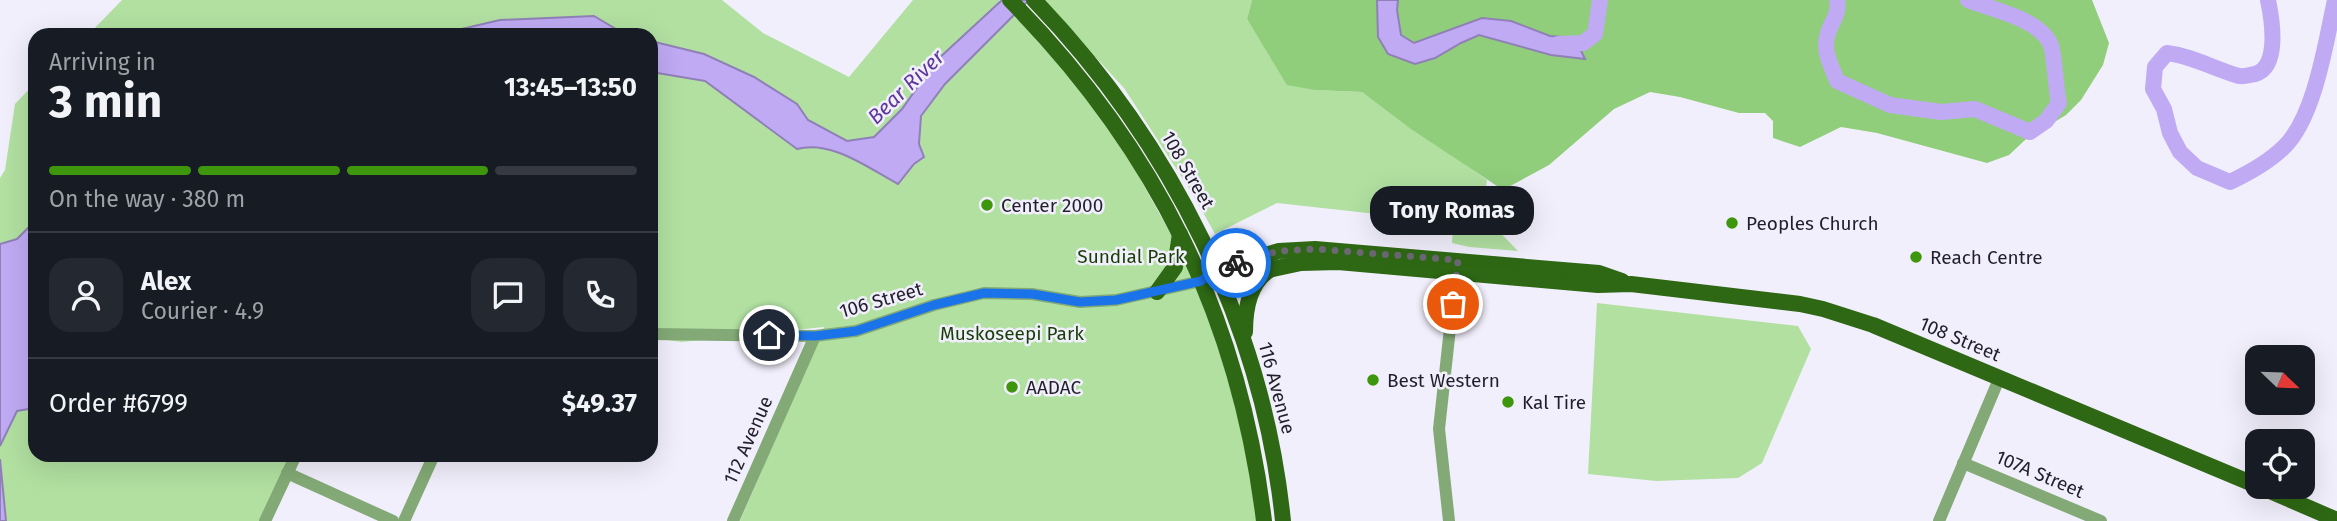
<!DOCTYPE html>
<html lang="en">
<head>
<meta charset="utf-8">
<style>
  body { margin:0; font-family:"Fira Sans",sans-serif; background:#242831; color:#f1f3f6; height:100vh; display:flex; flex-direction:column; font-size:26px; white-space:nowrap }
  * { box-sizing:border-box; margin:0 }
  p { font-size:23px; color:#9ea1a6 }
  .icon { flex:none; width:38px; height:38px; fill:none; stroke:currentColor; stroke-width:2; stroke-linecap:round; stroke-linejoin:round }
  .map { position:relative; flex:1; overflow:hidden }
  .sheet { position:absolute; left:28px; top:28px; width:630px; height:434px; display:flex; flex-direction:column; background:#171b24; border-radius:21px; box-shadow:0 7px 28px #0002 }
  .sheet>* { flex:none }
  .needle { width:46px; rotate:113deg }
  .tools { position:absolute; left:2245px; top:345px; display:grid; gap:14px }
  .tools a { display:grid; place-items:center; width:70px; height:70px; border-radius:14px; background:#171b24; box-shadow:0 7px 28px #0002; font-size:35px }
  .pin { position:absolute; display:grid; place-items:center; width:60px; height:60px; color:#fff; margin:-30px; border:4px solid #fff; border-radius:50%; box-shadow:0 2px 7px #0007 }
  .courier { position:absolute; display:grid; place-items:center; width:70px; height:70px; margin:-35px; border:5px solid #1a73e8; border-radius:50%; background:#fff; color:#222; box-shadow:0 2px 9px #0007 }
  .bubble { position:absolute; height:49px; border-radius:21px; background:#171b24; box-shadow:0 7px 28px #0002; font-size:23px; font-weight:700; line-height:49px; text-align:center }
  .overview em { font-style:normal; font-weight:700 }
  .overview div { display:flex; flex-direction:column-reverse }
  .overview { display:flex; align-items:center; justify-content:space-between; height:119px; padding:0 21px }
  h1 { font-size:46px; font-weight:700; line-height:52px }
  .bar { display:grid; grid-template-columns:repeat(4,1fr); gap:10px 7px; align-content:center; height:84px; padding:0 21px }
  .bar i { height:9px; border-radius:5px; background:#363941 }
  .bar .selected { background:#3e960d }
  .bar p { grid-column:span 4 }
  .line { display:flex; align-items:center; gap:18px; padding:0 21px; border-top:2px solid #363941 }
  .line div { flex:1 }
  .round { display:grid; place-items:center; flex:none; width:74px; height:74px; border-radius:21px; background:#242831 }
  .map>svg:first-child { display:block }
  .green { fill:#b1e0a1 }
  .forest { fill:#90ce7b }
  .water { fill:#bfaaf3; stroke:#9080b7; stroke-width:2 }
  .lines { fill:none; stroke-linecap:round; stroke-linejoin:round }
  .river { stroke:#bfaaf3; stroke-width:16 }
  .minor { stroke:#83aa76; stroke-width:12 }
  .major { stroke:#2e6814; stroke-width:16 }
  .done { stroke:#6b6874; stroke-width:7; stroke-dasharray:0 12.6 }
  .route { stroke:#1a73e8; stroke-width:9 }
  .poi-dot { fill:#3e960d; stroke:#f2effc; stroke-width:2.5 }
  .labels { text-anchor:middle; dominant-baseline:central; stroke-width:5; stroke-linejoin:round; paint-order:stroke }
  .street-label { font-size:19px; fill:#221f2b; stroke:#f2effc }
  .poi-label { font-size:19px; fill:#221f2b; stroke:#f2effc; text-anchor:start }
  .park-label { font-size:19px; fill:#173e04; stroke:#f2effc }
  .water-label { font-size:21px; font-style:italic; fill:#5e379e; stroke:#f2effc }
</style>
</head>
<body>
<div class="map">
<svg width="2337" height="521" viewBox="0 0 2337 521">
  <rect width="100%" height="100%" fill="#f2effc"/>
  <!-- green -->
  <g class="green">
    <path d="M122 0H722L763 33 849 77 913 0H999L1030 29 1104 117 1127 155 1211 307 1264 521H740L824 327 682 342 651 338V35H88Z"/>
    <path d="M1043 0H1252L1247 19 1261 41 1315 90 1362 92 1487 180 1483 215 1518 251 1469 247 1452 243 1453 227 1449 222 1277 203 1215 234 1194 196 1124 88Z"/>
    <path d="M35 83V455H295L265 521H0V178L5 170 15 104Z"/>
    <path d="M1597 303 1798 326 1811 349 1762 463 1738 478 1656 481 1588 474Z"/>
  </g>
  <!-- forest -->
  <path class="forest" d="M1252 0H2092L2109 43 2103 65 2081 100 2066 115 2025 140 2009 155 1987 163 1877 133 1841 127 1800 147 1773 138V121L1765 113H1739L1680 97 1650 92 1614 109 1549 165 1503 190 1411 129 1362 92 1315 90 1287 85 1247 19Z"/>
  <!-- water -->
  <g class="water">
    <path d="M1002 0H1029L945 84 921 116 919 144 924 157 914 164 898 184C868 168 832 140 797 149L705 81 651 72V41L704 54 754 77 797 104 808 120 847 141 874 137 902 109 936 61Z"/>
    <path d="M1377 0H1398L1397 10 1401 35 1414 43 1482 18 1511 21 1550 36 1575 38 1585 59 1551 55 1479 35 1461 43 1435 58 1415 64 1388 54 1378 37Z"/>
    <path d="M594 16 626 35H436L500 20Z"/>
    <path d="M35 221V408L17 411 0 446V244L17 239Z"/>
    <path d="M0 459 6 521H0Z"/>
  </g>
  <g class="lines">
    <!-- river -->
    <g class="river">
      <path d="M1837 0C1840 16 1830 22 1827 37 1823 52 1832 67 1837 81L1890 105 1941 112 1975 109 2030 132 2046 121 2059 103C2056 91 2054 49 2050 43 2037 18 1993 10 1968 0"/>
      <path d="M2268 0C2272 19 2280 67 2255 74 2249 75 2244 77 2239 76 2214 69 2193 56 2167 53L2155 67 2153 89 2164 109 2170 133 2180 152 2197 168 2230 182C2249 173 2269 162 2284 147 2315 117 2326 41 2335 0"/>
      <path d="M1558 44 1583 43 1595 34 1600 0"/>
    </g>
    <!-- minor -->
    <g class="minor">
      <path d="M651 334 815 336 856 331 934 305 984 293 1032 294 1080 302 1116 300 1201 281"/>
      <path d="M1963 463 2101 521"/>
      <path d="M287 473 393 521"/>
      <path d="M265 521 296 455"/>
      <path d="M404 521 434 455"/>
      <path d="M733 521 815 336"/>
      <path d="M1449 521 1439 429 1457 264"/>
      <path d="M1939 521 1999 379"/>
    </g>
    <!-- major -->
    <g class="major">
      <path d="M1010 0C1155 147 1239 315 1264 521"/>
      <path d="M1034 0C1170 141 1263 324 1283 521"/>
      <path d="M1210 274 1216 269 1279 251 1315 249 1599 273 1622 281"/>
      <path d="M1201 281 1220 280 1301 263 1338 262 1598 285 1631 284 1800 304 1823 309 1873 325 2258 486"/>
      <path d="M1157 292 1175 267 1180 234"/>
      <path d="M1245 332C1245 309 1249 282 1271 269"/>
      <path d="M2258 486 2337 520"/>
    </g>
  </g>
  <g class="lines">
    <!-- done -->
    <path class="done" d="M1236 263 1279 251 1315 249 1458 260 1453 304"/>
    <!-- route -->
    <path class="route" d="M769 335 815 336 856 331 934 305 984 293 1032 294 1080 302 1116 300 1201 281 1216 269 1236 263"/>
  </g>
  <!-- markers -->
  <g class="poi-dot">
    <circle cx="987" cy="205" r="7"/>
    <circle cx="1732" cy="223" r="7"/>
    <circle cx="1916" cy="257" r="7"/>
    <circle cx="1373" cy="380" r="7"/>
    <circle cx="1012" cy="387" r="7"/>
    <circle cx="1508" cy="402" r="7"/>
  </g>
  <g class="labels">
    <!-- street labels -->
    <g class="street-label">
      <text transform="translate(1188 170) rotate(60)">108 Street</text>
      <text transform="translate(881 300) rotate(-16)">106 Street</text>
      <text transform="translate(1960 339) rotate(23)">108 Street</text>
      <text transform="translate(1277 388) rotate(75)">116 Avenue</text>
      <text transform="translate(748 440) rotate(-66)">112 Avenue</text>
      <text transform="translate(2040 474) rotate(23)">107A Street</text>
    </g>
    <!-- poi labels -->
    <g class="poi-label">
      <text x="1001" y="205">Center 2000</text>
      <text x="1746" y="223">Peoples Church</text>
      <text x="1930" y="257">Reach Centre</text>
      <text x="1387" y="380">Best Western</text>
      <text x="1026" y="387">AADAC</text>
      <text x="1522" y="402">Kal Tire</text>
    </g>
    <!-- park labels -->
    <g class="park-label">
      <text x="1131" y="256">Sundial Park</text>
      <text x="1012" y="333">Muskoseepi Park</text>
    </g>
    <!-- water labels -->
    <g class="water-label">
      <text transform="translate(906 87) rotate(-44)">Bear River</text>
    </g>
  </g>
</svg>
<div class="tools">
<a><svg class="needle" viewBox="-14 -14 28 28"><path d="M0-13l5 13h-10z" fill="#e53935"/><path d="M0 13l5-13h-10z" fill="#9ea1a6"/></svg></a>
<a><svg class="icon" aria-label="locate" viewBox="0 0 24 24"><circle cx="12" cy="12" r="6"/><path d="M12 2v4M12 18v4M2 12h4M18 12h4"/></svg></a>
</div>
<div class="pin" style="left:1453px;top:304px;background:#ea580c"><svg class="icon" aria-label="bag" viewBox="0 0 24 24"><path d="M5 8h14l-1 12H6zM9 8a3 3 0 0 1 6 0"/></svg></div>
<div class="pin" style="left:769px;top:335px;background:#1f2937"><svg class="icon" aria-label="home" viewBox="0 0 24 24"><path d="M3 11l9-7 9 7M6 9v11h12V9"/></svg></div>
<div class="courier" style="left:1236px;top:263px"><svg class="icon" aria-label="bike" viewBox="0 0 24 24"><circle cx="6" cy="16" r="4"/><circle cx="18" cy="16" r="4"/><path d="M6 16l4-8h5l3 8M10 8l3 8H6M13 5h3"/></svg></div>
<div class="bubble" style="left:1370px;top:186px;width:164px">Tony Romas</div>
<section class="sheet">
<div class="overview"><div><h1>3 min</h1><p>Arriving in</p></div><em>13:45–13:50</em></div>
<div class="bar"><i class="selected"></i><i class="selected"></i><i class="selected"></i><i></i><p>On the way · 380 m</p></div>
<div class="line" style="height:126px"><a class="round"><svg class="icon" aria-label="person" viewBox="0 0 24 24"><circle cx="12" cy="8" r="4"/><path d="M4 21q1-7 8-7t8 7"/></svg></a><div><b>Alex</b><p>Courier · 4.9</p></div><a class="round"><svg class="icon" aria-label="chat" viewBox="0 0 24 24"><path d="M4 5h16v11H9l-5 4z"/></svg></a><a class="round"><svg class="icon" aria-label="phone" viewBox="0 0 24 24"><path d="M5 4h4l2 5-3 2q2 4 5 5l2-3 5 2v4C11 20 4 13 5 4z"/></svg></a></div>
<div class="line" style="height:91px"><div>Order #6799</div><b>$49.37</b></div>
</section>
</div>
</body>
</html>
